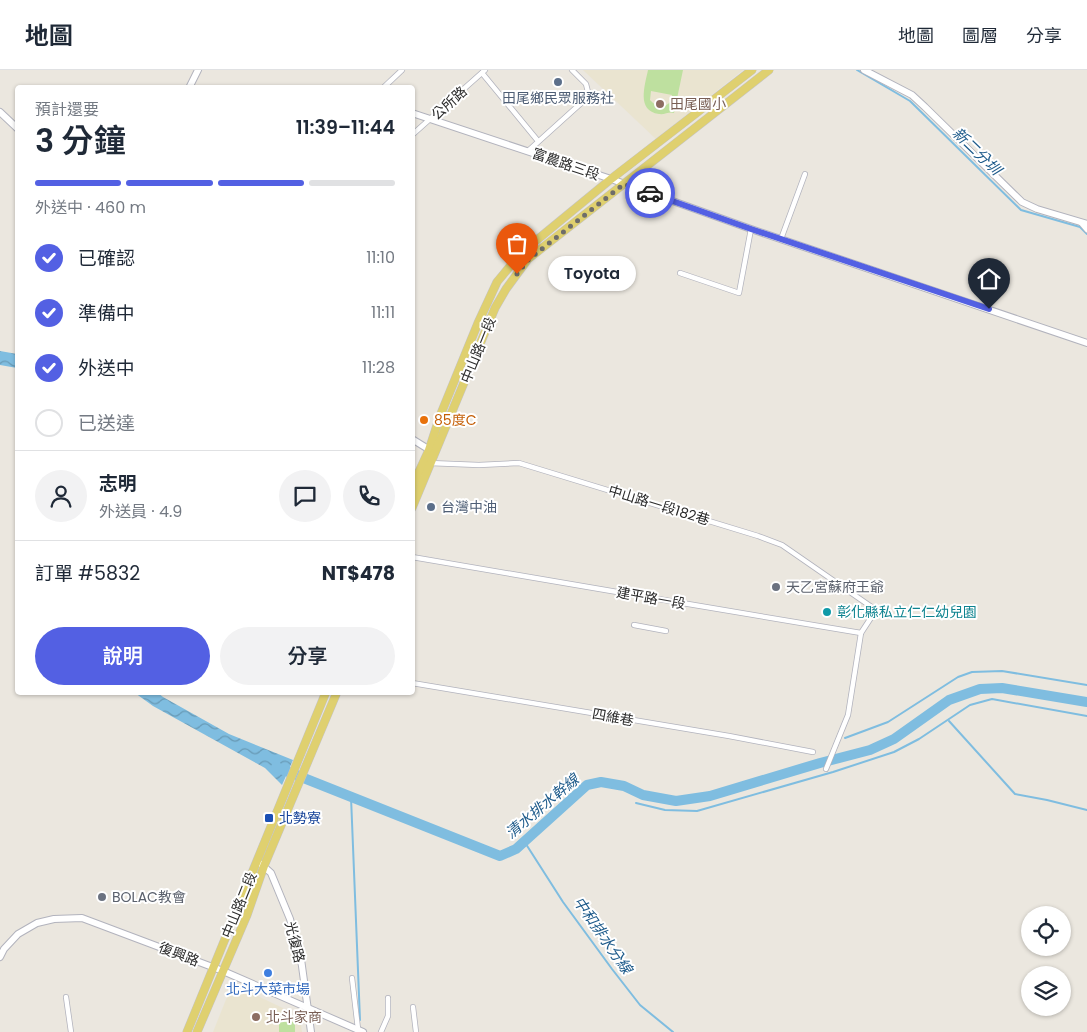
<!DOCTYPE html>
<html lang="zh-TW">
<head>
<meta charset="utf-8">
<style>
  body { margin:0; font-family:Poppins,"Noto Sans TC",sans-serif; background:#f2f2f3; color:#1f2937; height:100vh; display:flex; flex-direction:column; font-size:19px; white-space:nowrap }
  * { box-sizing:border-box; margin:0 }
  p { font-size:16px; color:#747a83 }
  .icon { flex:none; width:28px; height:28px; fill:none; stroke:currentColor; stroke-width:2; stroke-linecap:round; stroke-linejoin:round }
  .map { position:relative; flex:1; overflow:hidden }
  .details { position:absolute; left:15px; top:15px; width:400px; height:610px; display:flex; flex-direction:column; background:#fff; border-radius:5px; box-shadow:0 1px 4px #0004 }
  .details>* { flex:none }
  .buttons { position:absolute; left:1021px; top:836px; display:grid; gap:10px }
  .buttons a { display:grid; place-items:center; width:50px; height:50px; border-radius:50%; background:#fff; box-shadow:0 1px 4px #0004; font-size:25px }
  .pin { position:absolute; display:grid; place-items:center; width:42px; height:42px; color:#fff; margin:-51px -21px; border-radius:50% 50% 50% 0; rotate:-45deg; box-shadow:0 0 5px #0007 }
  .pin .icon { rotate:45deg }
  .courier { position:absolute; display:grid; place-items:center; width:50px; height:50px; margin:-25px; border:4px solid #5360e3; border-radius:50%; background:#fff; color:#222; box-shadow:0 1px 6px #0007 }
  .bubble { position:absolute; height:35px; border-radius:18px; background:#fff; box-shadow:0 1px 4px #0004; font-size:16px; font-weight:600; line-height:35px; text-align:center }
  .summary em { font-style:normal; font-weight:600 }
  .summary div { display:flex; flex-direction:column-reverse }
  .summary { display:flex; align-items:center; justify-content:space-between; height:85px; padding:0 20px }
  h1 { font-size:32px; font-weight:600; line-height:38px }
  .bar { display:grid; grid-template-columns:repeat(4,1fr); gap:8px 5px; align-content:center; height:60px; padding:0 20px }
  .bar i { height:6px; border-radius:4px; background:#e0e1e3 }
  .bar .selected { background:#5360e3 }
  .bar p { grid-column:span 4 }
  .line { display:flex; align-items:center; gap:12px; padding:0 20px; border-top:1px solid #e0e1e3 }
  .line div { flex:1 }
  .round { display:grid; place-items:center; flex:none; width:52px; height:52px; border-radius:26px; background:#f2f2f3 }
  ol { padding:0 20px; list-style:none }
  li { display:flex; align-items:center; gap:15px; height:55px }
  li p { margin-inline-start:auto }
  li .icon { padding:5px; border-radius:50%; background:#5360e3; color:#fff; stroke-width:4 }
  li:last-child { color:#747a83 }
  li i { width:28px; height:28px; border:2px solid #e0e1e3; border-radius:50% }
  .cta { display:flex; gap:10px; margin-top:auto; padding:10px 20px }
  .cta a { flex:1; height:58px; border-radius:30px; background:#5360e3; color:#fff; font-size:20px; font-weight:600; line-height:58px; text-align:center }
  .cta a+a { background:#f2f2f3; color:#1f2937 }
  header { display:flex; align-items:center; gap:30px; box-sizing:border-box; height:70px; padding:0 25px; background:#fff; border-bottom:1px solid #e0e1e3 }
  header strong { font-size:24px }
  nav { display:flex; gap:28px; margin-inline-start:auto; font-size:18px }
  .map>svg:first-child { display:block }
  .education { fill:#eae4d0 }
  .pitch { fill:#bee09f; fill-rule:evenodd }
  .water { fill:url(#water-waves) }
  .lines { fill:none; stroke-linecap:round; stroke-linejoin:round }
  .stream { stroke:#7fbde0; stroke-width:2 }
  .river { stroke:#7fbde0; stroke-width:10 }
  .street-casing { stroke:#b2b3bd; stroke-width:6 }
  .secondary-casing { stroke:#b2b3bd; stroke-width:8 }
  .primary-casing { stroke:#c4c4c4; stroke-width:9 }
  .street { stroke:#fff; stroke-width:4.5 }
  .secondary { stroke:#fff; stroke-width:6 }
  .primary { stroke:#dfd06f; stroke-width:8 }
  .done { stroke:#6e6d6a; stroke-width:5; stroke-dasharray:0 9 }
  .route { stroke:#5360e3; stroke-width:6 }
  .service-dot { fill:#5c6f8a; stroke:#fff; stroke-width:2 }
  .education-dot { fill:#8d6e63; stroke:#fff; stroke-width:2 }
  .food-dot { fill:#e8710a; stroke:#fff; stroke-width:2 }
  .worship-dot { fill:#6b7280; stroke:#fff; stroke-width:2 }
  .culture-dot { fill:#0f9aa8; stroke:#fff; stroke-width:2 }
  .transit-dot { fill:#1a4fb4; stroke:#fff; stroke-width:2 }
  .shop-dot { fill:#3f7fe0; stroke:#fff; stroke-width:2 }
  .labels { text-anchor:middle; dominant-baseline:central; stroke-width:4; stroke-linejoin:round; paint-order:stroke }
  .service-label { font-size:14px; fill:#4e5e75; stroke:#fff }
  .street-label { font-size:14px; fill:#2b2b2b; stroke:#fff }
  .education-label { font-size:14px; fill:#785e54; stroke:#fff; text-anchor:start }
  .food-label { font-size:14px; fill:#c56008; stroke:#fff; text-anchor:start }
  .worship-label { font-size:14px; fill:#5b616d; stroke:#fff; text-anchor:start }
  .culture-label { font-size:14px; fill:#0d838f; stroke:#fff; text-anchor:start }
  .transit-label { font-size:14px; fill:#164399; stroke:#fff; text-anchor:start }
  .shop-label { font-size:14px; fill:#366cbe; stroke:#fff }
  .water-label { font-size:15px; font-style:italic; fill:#1e5b8b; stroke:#fff }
</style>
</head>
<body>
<header>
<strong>地圖</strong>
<nav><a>地圖</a><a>圖層</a><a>分享</a></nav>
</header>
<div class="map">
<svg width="1087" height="962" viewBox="0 0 1087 962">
  <defs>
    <pattern id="water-waves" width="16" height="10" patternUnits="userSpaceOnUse" patternTransform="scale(1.25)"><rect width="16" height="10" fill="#7fbde0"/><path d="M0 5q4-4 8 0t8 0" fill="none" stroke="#689ab6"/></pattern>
  </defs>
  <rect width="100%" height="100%" fill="#ebe7df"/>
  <!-- education -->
  <g class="education">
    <path d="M583 0H743L656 69Z"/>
    <path d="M237 922H249L287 940 301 955 302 962H213L227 927Z"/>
  </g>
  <!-- pitch -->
  <g class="pitch">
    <path d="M648 0H683L674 43C669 41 665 45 659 44 636 41 645 15 648 0ZM651 21 672 25 671 31C664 39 657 38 650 30Z"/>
    <path d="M279 951 295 952V962H279Z"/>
  </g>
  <!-- water -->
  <g class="water">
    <path d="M0 281 17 284V298L0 295Z"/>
    <path d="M135 623H158L163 627 229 664 293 690 282 715 265 698 153 636Z"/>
  </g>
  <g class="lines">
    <!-- stream -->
    <g class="stream">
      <path d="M857 0 910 31 1021 140 1080 157 1087 164"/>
      <path d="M949 651 1015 724 1047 730 1087 740"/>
      <path d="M845 668 888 652 958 607 972 602 1002 601 1087 615"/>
      <path d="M351 727 360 950"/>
      <path d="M636 733 665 740 697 741 833 702 894 682 919 669 970 635 992 629 1087 646"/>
      <path d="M524 771 563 832 612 899 640 935 673 962"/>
    </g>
    <!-- river -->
    <path class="river" d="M276 697 500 786 516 779 587 715 601 712 624 716 643 725 676 731 710 726 820 693 870 680 894 669 949 630 980 619 1002 618 1087 632"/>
    <defs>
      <g id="street">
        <path d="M482 3 538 71"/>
        <path d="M383 18 402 0"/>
        <path d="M412 65 485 0"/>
        <path d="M528 81 589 26 586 14 572 0"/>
        <path d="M1081 153 1087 160"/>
        <path d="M781 169 805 104"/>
        <path d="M680 203 739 223 751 159"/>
        <path d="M412 487C562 513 711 538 861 563L876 540 782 475 758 466 519 393 479 395 429 393"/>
        <path d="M634 555 666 561"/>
        <path d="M412 613 729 666 813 682"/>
        <path d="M826 699 848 645 861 563"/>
        <path d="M352 908 358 959"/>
        <path d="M66 927 71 962"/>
        <path d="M413 937 416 962"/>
        <path d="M381 962 388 946V928"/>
      </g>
      <g id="secondary">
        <path d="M864 0 912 25 925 37 1022 132 1037 139 1087 154"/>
        <path d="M189 18 198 0"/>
        <path d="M0 42 18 59"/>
        <path d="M412 43 611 109 751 159 1087 273"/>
        <path d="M412 369 433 382"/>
        <path d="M261 794 271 803 290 849 301 889 311 962"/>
        <path d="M0 887 4 879 18 864 37 853 54 849 82 848 223 901 363 962"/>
      </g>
      <g id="primary">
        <path d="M412 417 429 380 440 346 478 253 497 212 521 183 611 109 752 0"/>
        <path d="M412 438 495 238 506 219 528 189 769 0"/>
        <path d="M187 962 326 622"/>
        <path d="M197 962 247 845 264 796 337 622"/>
      </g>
    </defs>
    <!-- street casing -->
    <use href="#street" class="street-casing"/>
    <!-- secondary casing -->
    <use href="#secondary" class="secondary-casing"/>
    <!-- primary casing -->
    <use href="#primary" class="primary-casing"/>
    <!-- street -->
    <use href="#street" class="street"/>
    <!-- secondary -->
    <use href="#secondary" class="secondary"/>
    <!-- primary -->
    <use href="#primary" class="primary"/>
  </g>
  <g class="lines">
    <!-- done -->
    <path class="done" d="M517 204 528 190 624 114 650 123"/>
    <!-- route -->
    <path class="route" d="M650 123 751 159 989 239"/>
  </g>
  <!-- markers -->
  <g class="service-dot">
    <circle cx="558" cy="12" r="5"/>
    <circle cx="431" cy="437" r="5"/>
  </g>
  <g class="education-dot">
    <circle cx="660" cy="34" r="5"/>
    <circle cx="256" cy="947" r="5"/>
  </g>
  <circle class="food-dot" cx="424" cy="350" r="5"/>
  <g class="worship-dot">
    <circle cx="776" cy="517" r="5"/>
    <circle cx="102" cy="827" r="5"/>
  </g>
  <circle class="culture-dot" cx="827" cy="542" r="5"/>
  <rect class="transit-dot" x="264" y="743" width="10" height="10" rx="2.5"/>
  <circle class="shop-dot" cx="268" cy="903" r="5"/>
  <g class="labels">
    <!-- service labels -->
    <g class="service-label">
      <text x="558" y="28">田尾鄉民眾服務社</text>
      <text x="441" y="437" text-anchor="start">台灣中油</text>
    </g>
    <!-- street labels -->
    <g class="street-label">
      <text transform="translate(449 33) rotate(-42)">公所路</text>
      <text transform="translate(566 94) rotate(19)">富農路三段</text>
      <text transform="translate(478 280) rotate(-68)">中山路一段</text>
      <text transform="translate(659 435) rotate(17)">中山路一段182巷</text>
      <text transform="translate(651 528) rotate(10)">建平路一段</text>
      <text transform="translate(613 647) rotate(10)">四維巷</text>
      <text transform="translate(239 835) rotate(-68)">中山路二段</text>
      <text transform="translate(295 872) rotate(76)">光復路</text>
      <text transform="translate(179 884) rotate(21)">復興路</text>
    </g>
    <!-- education labels -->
    <g class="education-label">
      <text x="670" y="34">田尾國小</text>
      <text x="266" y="947">北斗家商</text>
    </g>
    <!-- food labels -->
    <g class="food-label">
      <text x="434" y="350">85度C</text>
    </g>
    <!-- worship labels -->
    <g class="worship-label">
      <text x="786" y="517">天乙宮蘇府王爺</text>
      <text x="112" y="827">BOLAC教會</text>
    </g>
    <!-- culture labels -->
    <g class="culture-label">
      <text x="837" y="542">彰化縣私立仁仁幼兒園</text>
    </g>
    <!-- transit labels -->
    <g class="transit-label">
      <text x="279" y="748">北勢寮</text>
    </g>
    <!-- shop labels -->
    <g class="shop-label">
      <text x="268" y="919">北斗大菜市場</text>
    </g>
    <!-- water labels -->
    <g class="water-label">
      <text transform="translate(977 81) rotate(44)">新二分圳</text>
      <text transform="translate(542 736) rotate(-40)">清水排水幹線</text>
      <text transform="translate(603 865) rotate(55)">中和排水分線</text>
    </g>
  </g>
</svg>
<div class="buttons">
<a><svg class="icon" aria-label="locate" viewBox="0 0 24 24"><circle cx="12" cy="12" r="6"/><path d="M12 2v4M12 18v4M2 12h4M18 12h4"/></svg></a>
<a><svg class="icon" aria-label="layers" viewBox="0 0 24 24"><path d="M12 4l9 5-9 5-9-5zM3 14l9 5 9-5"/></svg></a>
</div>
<div class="pin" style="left:517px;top:204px;background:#ea580c"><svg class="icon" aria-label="bag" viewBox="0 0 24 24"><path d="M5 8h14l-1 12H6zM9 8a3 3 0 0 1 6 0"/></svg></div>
<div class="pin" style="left:989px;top:239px;background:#1f2937"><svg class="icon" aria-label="home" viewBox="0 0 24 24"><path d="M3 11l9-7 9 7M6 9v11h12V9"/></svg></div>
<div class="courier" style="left:650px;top:123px"><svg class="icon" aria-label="car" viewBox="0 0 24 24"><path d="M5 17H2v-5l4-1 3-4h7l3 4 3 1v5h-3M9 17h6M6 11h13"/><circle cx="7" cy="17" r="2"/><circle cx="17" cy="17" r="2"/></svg></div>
<div class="bubble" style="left:548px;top:186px;width:88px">Toyota</div>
<section class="details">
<div class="summary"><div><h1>3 分鐘</h1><p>預計還要</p></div><em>11:39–11:44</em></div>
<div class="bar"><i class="selected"></i><i class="selected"></i><i class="selected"></i><i></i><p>外送中 · 460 m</p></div>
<ol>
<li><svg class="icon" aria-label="check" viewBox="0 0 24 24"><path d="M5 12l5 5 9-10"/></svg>已確認<p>11:10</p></li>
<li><svg class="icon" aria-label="check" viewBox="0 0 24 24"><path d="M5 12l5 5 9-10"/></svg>準備中<p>11:11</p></li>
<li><svg class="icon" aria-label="check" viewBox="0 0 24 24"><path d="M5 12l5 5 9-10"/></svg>外送中<p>11:28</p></li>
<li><i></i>已送達</li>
</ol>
<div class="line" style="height:90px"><a class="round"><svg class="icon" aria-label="person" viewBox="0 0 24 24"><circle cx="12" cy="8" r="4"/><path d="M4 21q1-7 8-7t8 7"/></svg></a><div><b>志明</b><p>外送員 · 4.9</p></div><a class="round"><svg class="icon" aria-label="chat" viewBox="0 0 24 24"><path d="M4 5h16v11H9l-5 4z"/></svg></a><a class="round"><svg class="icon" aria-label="phone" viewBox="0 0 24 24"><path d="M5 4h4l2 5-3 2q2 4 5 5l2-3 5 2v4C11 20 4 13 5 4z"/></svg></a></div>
<div class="line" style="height:65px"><div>訂單 #5832</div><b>NT$478</b></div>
<div class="cta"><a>說明</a><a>分享</a></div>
</section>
</div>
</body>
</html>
